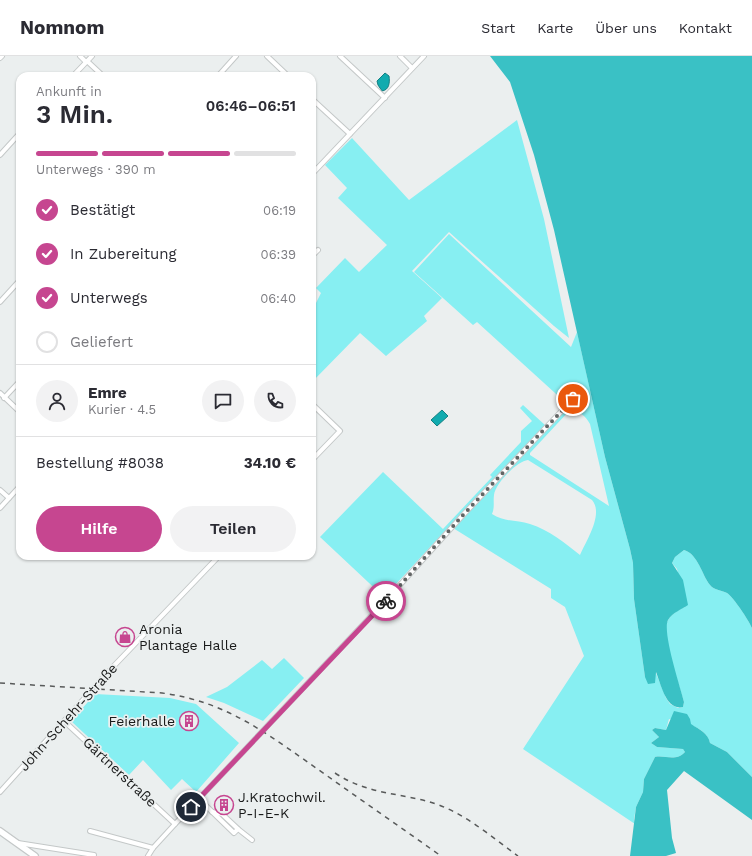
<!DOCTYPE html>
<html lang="de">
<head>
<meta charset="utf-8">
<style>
  body { margin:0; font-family:"Work Sans",sans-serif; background:#f2f2f3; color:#2b2b33; height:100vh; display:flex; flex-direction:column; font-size:15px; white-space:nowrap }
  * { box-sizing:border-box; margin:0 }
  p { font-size:13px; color:#7c7c81 }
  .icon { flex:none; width:22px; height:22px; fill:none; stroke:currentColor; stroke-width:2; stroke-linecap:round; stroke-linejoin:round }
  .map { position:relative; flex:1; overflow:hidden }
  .details { position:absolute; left:16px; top:16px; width:300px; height:488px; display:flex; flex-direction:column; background:#fff; border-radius:12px; box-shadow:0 1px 3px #0004 }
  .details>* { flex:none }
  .pin { position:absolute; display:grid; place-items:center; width:34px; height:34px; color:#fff; margin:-17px; border:2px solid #fff; border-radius:50%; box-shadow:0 1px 4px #0007 }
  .courier { position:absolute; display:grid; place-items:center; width:40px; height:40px; margin:-20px; border:3px solid #c64690; border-radius:50%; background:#fff; color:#222; box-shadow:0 1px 5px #0007 }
  .summary em { font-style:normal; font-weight:600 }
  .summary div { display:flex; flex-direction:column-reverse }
  .summary { display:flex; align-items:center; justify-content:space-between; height:68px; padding:0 20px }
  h1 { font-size:26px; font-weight:600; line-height:30px }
  .bar { display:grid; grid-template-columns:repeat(4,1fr); gap:6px 4px; align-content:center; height:48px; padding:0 20px }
  .bar i { height:5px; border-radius:3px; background:#e1e1e2 }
  .bar .active { background:#c64690 }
  .bar p { grid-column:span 4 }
  .line { display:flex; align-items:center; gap:10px; padding:0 20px; border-top:1px solid #e1e1e2 }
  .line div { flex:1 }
  .round { display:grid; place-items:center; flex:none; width:42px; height:42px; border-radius:21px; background:#f2f2f3 }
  ol { padding:0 20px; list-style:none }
  li { display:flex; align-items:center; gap:12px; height:44px }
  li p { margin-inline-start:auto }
  li .icon { padding:4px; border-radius:50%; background:#c64690; color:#fff; stroke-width:4 }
  li:last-child { color:#7c7c81 }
  li i { width:22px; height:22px; border:2px solid #e1e1e2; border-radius:50% }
  .cta { display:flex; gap:8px; margin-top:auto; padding:8px 20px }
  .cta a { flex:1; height:46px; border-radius:24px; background:#c64690; color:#fff; font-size:16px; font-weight:600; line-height:46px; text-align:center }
  .cta a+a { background:#f2f2f3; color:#2b2b33 }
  header { display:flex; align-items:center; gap:24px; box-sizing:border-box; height:56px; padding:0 20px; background:#fff; border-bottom:1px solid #e1e1e2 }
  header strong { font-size:19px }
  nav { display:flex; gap:22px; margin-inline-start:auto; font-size:14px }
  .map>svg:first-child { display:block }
  .green { fill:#87eff2; fill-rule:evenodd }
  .forest { fill:#3ac1c5 }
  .water { fill:#11abaf; stroke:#138082 }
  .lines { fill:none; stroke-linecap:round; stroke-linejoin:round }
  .minor-casing { stroke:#c4c8c8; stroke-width:6 }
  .secondary-casing { stroke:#c4c8c8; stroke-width:8 }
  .minor { stroke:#fff; stroke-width:4 }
  .secondary { stroke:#fff; stroke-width:5.5 }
  .rail { stroke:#585a5a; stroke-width:1.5; stroke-dasharray:5 5; stroke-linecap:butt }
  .done { stroke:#626565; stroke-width:4; stroke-dasharray:0 7.2 }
  .route { stroke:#c64690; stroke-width:5 }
  .labels { text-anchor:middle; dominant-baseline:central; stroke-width:3.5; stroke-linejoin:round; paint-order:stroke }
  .poi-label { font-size:14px; fill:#191a1a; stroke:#ebefef; text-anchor:start }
  .street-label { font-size:14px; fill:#191a1a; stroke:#ebefef }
</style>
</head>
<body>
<header>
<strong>Nomnom</strong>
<nav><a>Start</a><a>Karte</a><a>Über uns</a><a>Kontakt</a></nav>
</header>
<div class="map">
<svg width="752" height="800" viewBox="0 0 752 800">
  <rect width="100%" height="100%" fill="#ebefef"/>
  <!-- green -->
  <g class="green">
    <path d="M517 64 544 163 569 282 554 270 449 176 412 215 442 242 424 260 427 265 386 300 360 277 312 326V255L321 237 316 232 345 202 359 216 387 189 338 142 347 132 325 109 352 82 409 144Z"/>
    <path d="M449 178 571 291 577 276 605 401 630 493 633 507 634 543 645 621 655 615 666 642 670 648 678 652 683 651 684 646C679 627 664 588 666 570 667 561 677 554 685 551L677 513 672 507 675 501 684 494C698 498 702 519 710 529 714 534 721 534 727 537 734 542 748 563 752 572V721L727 696 710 687C706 670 684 667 669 663L666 674 655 672 652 674 659 681 651 687 657 691 683 693 685 696C676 706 665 699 655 701L644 723 643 736 636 751 634 763 635 768 523 693 584 600 565 551 551 542V533L453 472 448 477 445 475 384 541 320 481 383 416 443 473 492 421 490 419 521 386V375L532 365 520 352 523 349 545 369 566 347 477 266 473 269 414 216ZM569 355C579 354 586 360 590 368L609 450 530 399V397ZM528 404 592 444C604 458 586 485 580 499 565 487 549 474 530 468 517 464 504 466 492 458 495 451 493 446 494 439 495 428 517 405 528 404Z"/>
    <path d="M284 602 304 622 263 665 224 647 206 641 227 631 262 604 272 613Z"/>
    <path d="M95 638 170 642 196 648 239 687 196 736 182 723 171 734 143 704 129 719 71 665Z"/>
  </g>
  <!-- forest -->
  <g class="forest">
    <path d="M490 0H752V572C748 563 734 542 727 537 721 534 714 534 710 529 702 519 698 498 684 494L675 501 672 507 683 524 688 549C681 554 673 556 668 564 662 576 680 630 684 646L683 651C666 655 661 628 656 616L655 627 648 628 645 621 634 543 633 507 630 493 605 401 554 174 534 99 510 26Z"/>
    <path d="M674 655 687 658 690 663 691 668C700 674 708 677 710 687L727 696 752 721V764L684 715 667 734 672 782 676 797 666 800H630L636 751 643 736 644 723 655 701C665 699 676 706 685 696L683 693 657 691 651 687 659 681 652 674 655 672 666 674Z"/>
  </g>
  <!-- water -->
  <g class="water">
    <path d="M385 17 389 20C390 27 389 34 382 35L378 29 377 25Z"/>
    <path d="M442 354 448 360 437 370 431 364Z"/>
  </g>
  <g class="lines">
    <defs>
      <g id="minor">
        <path d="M80 0 86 6"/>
        <path d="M267 0 288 20"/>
        <path d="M340 0 385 42"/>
        <path d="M400 0 412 12"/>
        <path d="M0 2 2 0"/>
        <path d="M87 5 103 20"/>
        <path d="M73 20 92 0"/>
        <path d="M218 20 236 0"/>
        <path d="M312 43 350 78"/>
        <path d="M0 99 20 77"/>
        <path d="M312 118 424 0"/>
        <path d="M312 200 318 194"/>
        <path d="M0 246 20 224"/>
        <path d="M0 337 20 356"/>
        <path d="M4 342 20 325"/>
        <path d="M312 348 340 375 312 404"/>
        <path d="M0 434 9 442"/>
        <path d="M0 452 20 430"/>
        <path d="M64 665 175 768"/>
        <path d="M0 736 109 615 219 500"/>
        <path d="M199 743 234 777 238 773 252 784"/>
        <path d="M212 756 222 758 238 773"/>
        <path d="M90 775 153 792"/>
        <path d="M18 787 94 799"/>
        <path d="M148 800 153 792 175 768 390 540 463 459 573 343 578 333"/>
      </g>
      <path id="secondary" d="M0 775 35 800"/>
    </defs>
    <!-- minor casing -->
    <use href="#minor" class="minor-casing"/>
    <!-- secondary casing -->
    <use href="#secondary" class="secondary-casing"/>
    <!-- minor -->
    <use href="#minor" class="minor"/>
    <!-- secondary -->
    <use href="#secondary" class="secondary"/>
    <!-- rail -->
    <g class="rail">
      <path d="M0 627 162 637C230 646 271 681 326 719 364 746 403 773 441 800"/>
      <path d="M335 717C370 740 402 736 439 749 468 760 493 782 518 800"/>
    </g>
  </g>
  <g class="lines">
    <!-- done -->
    <path class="done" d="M386 545 463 459 573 343"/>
    <!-- route -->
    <path class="route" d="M191 751 386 545"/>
  </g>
  <!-- icons -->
  <defs>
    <symbol id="shop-ring" viewBox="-11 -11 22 22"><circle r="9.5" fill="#ebefef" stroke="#c64690" stroke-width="1.5"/><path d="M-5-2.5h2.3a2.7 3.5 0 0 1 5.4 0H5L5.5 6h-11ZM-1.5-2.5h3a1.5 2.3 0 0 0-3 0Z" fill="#c64690"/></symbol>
    <symbol id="building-ring" viewBox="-11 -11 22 22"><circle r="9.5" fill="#ebefef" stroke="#c64690" stroke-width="1.5"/><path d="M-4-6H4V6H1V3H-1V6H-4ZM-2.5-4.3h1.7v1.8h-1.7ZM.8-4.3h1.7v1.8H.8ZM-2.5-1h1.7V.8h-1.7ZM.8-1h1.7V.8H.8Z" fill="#c64690"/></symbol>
  </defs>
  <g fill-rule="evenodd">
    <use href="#shop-ring" x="114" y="570" width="22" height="22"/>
    <use href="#building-ring" x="178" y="654" width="22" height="22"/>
    <use href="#building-ring" x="213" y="738" width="22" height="22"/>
  </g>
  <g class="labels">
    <!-- poi labels -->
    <g class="poi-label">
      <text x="139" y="573">Aronia<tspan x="139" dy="16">Plantage Halle</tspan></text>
      <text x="175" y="665" text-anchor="end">Feierhalle</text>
      <text x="238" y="741">J.Kratochwil.<tspan x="238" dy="16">P-I-E-K</tspan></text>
    </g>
    <!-- street labels -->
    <g class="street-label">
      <text transform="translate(68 661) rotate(-48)">John-Schehr-Straße</text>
      <text transform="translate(120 716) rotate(43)">Gärtnerstraße</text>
    </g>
  </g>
</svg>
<div class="pin" style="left:573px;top:343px;background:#ea580c"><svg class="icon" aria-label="bag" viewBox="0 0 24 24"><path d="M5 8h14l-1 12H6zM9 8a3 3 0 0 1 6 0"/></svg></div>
<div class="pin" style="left:191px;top:751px;background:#1f2937"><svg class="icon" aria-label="home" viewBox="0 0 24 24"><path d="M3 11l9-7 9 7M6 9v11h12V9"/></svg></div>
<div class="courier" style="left:386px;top:545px"><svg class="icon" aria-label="bike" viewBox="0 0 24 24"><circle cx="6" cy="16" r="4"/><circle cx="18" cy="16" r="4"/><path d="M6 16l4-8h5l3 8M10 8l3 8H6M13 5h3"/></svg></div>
<section class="details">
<div class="summary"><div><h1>3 Min.</h1><p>Ankunft in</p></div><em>06:46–06:51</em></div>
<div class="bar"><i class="active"></i><i class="active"></i><i class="active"></i><i></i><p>Unterwegs · 390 m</p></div>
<ol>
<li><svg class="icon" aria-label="check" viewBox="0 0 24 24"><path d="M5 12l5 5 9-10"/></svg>Bestätigt<p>06:19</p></li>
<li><svg class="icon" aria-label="check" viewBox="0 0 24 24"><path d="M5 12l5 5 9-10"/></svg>In Zubereitung<p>06:39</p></li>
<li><svg class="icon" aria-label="check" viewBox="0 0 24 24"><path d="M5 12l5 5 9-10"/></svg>Unterwegs<p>06:40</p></li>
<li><i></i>Geliefert</li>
</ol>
<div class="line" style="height:72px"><a class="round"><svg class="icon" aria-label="person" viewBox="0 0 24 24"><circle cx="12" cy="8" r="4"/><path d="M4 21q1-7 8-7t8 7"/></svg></a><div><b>Emre</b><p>Kurier · 4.5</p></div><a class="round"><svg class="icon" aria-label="chat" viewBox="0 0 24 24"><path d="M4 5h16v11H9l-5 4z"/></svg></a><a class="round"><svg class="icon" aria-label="phone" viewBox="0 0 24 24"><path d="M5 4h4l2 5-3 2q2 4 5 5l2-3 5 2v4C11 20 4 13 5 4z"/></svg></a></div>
<div class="line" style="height:52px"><div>Bestellung #8038</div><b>34.10 €</b></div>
<div class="cta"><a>Hilfe</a><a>Teilen</a></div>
</section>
</div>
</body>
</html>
